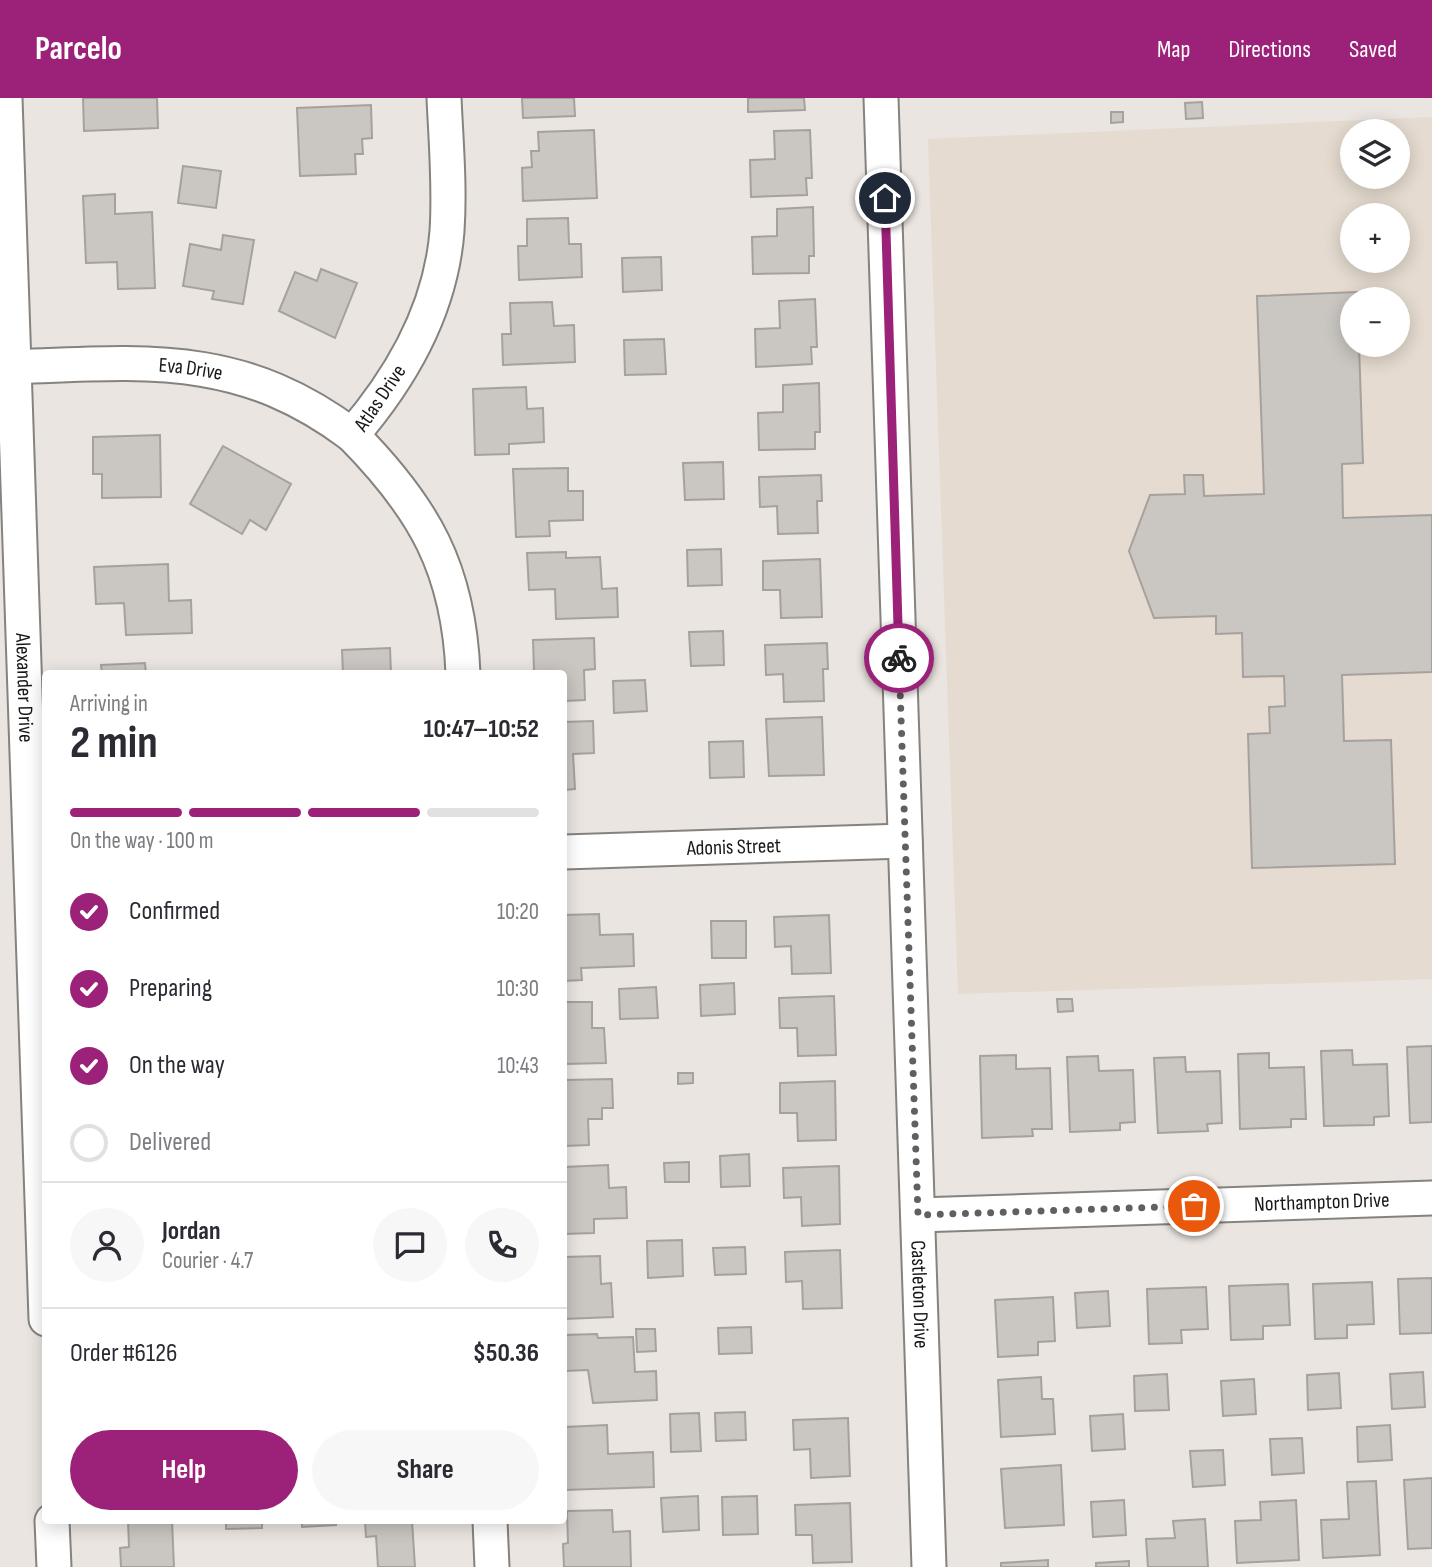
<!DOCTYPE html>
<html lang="en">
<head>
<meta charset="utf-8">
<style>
  body { margin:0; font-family:"Sofia Sans Condensed",sans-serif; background:#f7f7f7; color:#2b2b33; height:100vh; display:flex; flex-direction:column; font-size:26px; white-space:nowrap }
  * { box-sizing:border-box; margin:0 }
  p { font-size:23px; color:#7c7c81 }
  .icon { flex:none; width:38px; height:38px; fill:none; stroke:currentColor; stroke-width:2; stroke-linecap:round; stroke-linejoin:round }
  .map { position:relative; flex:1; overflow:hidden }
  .drawer { position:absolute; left:42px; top:572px; width:525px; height:854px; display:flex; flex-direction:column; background:#fff; border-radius:7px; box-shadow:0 4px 18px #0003 }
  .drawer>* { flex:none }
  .controls { position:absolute; left:1340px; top:21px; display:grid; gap:14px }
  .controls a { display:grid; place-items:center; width:70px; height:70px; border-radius:50%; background:#fff; box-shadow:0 4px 18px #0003; font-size:35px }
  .pin { position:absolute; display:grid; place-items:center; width:60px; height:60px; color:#fff; margin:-30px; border:4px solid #fff; border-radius:50%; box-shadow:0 2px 7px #0007 }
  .courier { position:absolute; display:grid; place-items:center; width:70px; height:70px; margin:-35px; border:5px solid #9c2279; border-radius:50%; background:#fff; color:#222; box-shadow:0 2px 9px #0007 }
  .head em { font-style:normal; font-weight:700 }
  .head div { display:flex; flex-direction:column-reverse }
  .head { display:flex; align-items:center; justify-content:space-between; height:119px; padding:0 28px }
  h1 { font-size:46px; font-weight:700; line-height:52px }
  .bar { display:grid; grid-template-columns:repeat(4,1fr); gap:10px 7px; align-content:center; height:84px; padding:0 28px }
  .bar i { height:9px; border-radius:5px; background:#e1e1e2 }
  .bar .selected { background:#9c2279 }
  .bar p { grid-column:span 4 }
  .line { display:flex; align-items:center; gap:18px; padding:0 28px; border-top:2px solid #e1e1e2 }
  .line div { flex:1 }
  .round { display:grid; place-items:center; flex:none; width:74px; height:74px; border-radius:37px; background:#f7f7f7 }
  ol { padding:0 28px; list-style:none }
  li { display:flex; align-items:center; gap:21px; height:77px }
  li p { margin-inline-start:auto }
  li .icon { padding:7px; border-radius:50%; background:#9c2279; color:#fff; stroke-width:4 }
  li:last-child { color:#7c7c81 }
  li i { width:38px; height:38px; border:4px solid #e1e1e2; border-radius:50% }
  .button { display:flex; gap:14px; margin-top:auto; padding:14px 28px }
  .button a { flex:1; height:80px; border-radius:42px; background:#9c2279; color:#fff; font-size:28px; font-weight:700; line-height:80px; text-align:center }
  .button a+a { background:#f7f7f7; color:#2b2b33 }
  header { display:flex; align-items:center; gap:42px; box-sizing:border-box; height:98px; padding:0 35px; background:#9c2279; color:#fff }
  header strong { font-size:33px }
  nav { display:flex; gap:38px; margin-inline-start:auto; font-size:24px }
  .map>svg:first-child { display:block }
  .built { fill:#e5dbd0; fill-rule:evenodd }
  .building { fill:#cac6c1; stroke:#a6a19d; stroke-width:2 }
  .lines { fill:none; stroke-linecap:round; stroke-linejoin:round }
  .minor-casing { stroke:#86827d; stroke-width:37 }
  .minor { stroke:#fff; stroke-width:33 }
  .done { stroke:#625f5d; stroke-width:7; stroke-dasharray:0 12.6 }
  .route { stroke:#9c2279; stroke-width:9 }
  .labels { text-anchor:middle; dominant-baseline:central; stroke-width:6; stroke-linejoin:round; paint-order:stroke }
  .street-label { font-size:21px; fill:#191716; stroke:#fff }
</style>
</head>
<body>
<header>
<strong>Parcelo</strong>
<nav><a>Map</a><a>Directions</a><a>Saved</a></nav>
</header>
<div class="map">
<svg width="1432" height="1469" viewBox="0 0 1432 1469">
  <rect width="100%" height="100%" fill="#eae5e1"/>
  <!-- built -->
  <path class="built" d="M1432 19V881L958 896 928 41ZM1353 33H1398V79H1353ZM1353 117H1398V163H1353ZM1353 201H1398V247H1353Z"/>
  <!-- building -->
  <g class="building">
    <path d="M83 0H157L158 30 84 33Z"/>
    <path d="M522 0H574L575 18 523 20Z"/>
    <path d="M748 0H804L805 12 748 14Z"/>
    <path d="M1202 4 1203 20 1186 21 1185 5Z"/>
    <path d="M371 7 372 40 362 41 363 56H355L356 76 300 78 297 10Z"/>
    <path d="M1111 14H1123V24L1111 25Z"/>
    <path d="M594 32 597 100 523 103 522 70 532 69 531 53H539L538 34Z"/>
    <path d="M810 32 812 80H806L807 97 751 99 750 62 775 61 774 33Z"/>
    <path d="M183 68 221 73 216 110 178 105Z"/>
    <path d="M115 96V116L152 114 155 190 118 191 117 164 86 165 83 98Z"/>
    <path d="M813 109 814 158H809V175L753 176 752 139 777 138V111Z"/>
    <path d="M568 120 569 146H581L582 179 519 182 518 148H527V121Z"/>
    <path d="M223 137 254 142 243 206 212 201 214 193 183 188 190 146 221 152Z"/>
    <path d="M661 159 662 192 623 194 622 160Z"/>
    <path d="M321 171 357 185 335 240 279 213 295 174 317 183Z"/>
    <path d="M1357 194 1358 201H1353V247H1359L1363 365 1342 366 1343 420 1432 417V574L1342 577 1344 643 1391 642 1395 766 1252 770 1248 636 1270 635 1269 609 1285 608 1284 578 1243 579 1242 535 1216 536V518L1154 520 1129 453 1150 397 1185 396 1184 377H1203L1204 398 1264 396 1257 198Z"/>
    <path d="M815 201 817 249H811L812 266 756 269 755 231 780 230 779 203Z"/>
    <path d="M552 204 554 228 574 227 575 264 503 267 502 236H511L510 205Z"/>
    <path d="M664 241 666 276 625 277 624 242Z"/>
    <path d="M819 285 820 334H815V351L759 352 758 315 783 314V287Z"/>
    <path d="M526 289 527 311 543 310 544 344 509 346V356L475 357 473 291Z"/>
    <path d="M160 337 161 399 102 400V376H93V339Z"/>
    <path d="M223 348 291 386 266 432 250 422 242 436 190 406Z"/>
    <path d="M723 364 724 401 685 402 683 365Z"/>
    <path d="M568 370V393H583V422L549 423 550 438 516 439 513 371Z"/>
    <path d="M821 377 822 403H817L818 435 778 436 777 408 760 409 759 379Z"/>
    <path d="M721 451 722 487 688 488 687 452Z"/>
    <path d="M566 454V460L600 459 602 491 617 490 618 519 556 521 555 491 529 492 527 455Z"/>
    <path d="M820 461 822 519 781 520 780 492H763V463Z"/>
    <path d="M168 466 169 503 191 502 192 535 126 537 124 505 96 506 94 469Z"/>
    <path d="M723 533 724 567 691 568 689 534Z"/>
    <path d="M594 540 595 571 584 572 585 602 564 603V576L534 573 533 542Z"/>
    <path d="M827 545 828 571H823L824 603 784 604 783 576 766 577 765 547Z"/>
    <path d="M390 550 391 576H343L342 552Z"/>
    <path d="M145 565 146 576H102L101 567Z"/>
    <path d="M645 582 647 613 614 615 613 583Z"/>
    <path d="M822 619 824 677 769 678 766 621Z"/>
    <path d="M593 623 594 655 573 656 575 691 564 692V624Z"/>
    <path d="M743 643 744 679 710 680 709 644Z"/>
    <path d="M599 816 600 837 633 836 634 868 581 870 582 882 564 883V817Z"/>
    <path d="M829 817 831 875 792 876 791 848 775 849 774 819Z"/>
    <path d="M711 823H746V860H712Z"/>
    <path d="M734 885 735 916 701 918 700 887Z"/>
    <path d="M656 889 658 920 620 921 619 891Z"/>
    <path d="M834 898 836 957 798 958 797 930H780L779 900Z"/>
    <path d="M1057 901H1072L1073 913 1058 914Z"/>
    <path d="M564 904H592V930H604L606 965 564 966Z"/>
    <path d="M1432 948V1024L1410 1025 1407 949Z"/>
    <path d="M1352 952 1353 967 1387 966 1389 1018 1374 1019V1027L1324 1028 1321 953Z"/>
    <path d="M1269 955V970L1304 969 1306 1021H1291V1029L1240 1031 1238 956Z"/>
    <path d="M1016 957V971L1050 970 1052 1031H1032L1033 1038 982 1040 980 958Z"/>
    <path d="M1098 958 1099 973 1133 972 1135 1024 1120 1025V1032L1070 1034 1067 959Z"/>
    <path d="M1185 959 1186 974 1220 973 1222 1025 1207 1026 1208 1033 1158 1035 1154 960Z"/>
    <path d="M678 975H693V985L678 986Z"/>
    <path d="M612 981 613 1010H602V1021H588L589 1047 564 1048V982Z"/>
    <path d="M835 983 836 1042 798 1043 797 1015H780V985Z"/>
    <path d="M749 1056 750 1088 721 1089 720 1058Z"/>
    <path d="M689 1064V1084H665L664 1065Z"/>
    <path d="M608 1067 609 1090 626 1089 627 1120 594 1121V1135L564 1136V1069Z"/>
    <path d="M839 1068 840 1126 802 1128 801 1099 784 1100 783 1070Z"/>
    <path d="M682 1142 683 1178 648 1180 647 1143Z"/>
    <path d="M745 1149 746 1176 715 1177 713 1150Z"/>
    <path d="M840 1152 842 1210 803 1211 802 1183 786 1184 785 1154Z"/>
    <path d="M600 1158 601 1186 611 1185 613 1219 564 1221V1159Z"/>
    <path d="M1432 1180V1235L1400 1236 1398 1181Z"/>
    <path d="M1372 1184 1374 1226 1347 1227V1240L1315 1241 1313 1186Z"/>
    <path d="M1288 1186 1290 1227 1263 1228V1241L1231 1242 1229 1188Z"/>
    <path d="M1206 1189 1208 1231 1181 1232 1182 1245 1149 1246 1147 1191Z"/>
    <path d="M1108 1193 1110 1228 1077 1230 1075 1195Z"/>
    <path d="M1053 1199 1055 1243 1038 1244V1257L998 1259 995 1202Z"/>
    <path d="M751 1229 752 1255 719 1256 718 1230Z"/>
    <path d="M636 1231H655L656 1253 637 1254Z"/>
    <path d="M597 1236 598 1240 633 1239 635 1274 656 1273 657 1302 593 1305 588 1272 564 1273V1237Z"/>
    <path d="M1423 1274 1425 1309 1392 1311 1390 1276Z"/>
    <path d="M1339 1275 1341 1310 1308 1312 1307 1277Z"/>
    <path d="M1167 1276 1169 1312 1135 1313 1134 1278Z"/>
    <path d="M1041 1279 1042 1301H1053L1055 1336 1001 1339 998 1282Z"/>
    <path d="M1254 1281 1256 1316 1223 1318 1221 1283Z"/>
    <path d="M745 1314 746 1342 716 1343 715 1315Z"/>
    <path d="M699 1315 701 1353 671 1354 670 1316Z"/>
    <path d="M1123 1316 1125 1351 1092 1353 1090 1318Z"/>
    <path d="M848 1320 850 1378 811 1380 810 1351 794 1352 793 1322Z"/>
    <path d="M607 1327 608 1356 653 1354 654 1389 564 1392 565 1329Z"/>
    <path d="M1390 1327 1392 1362 1358 1364 1357 1329Z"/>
    <path d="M1302 1340 1304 1375 1272 1377 1270 1341Z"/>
    <path d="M1223 1352 1225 1387 1193 1389 1190 1353Z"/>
    <path d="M1061 1367 1064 1427 1005 1430 1001 1371Z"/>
    <path d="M1432 1380V1450L1408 1451 1404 1382Z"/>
    <path d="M1376 1383 1380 1457 1323 1460 1321 1422 1349 1421 1347 1384Z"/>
    <path d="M698 1398 699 1432 663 1434 661 1400Z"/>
    <path d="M757 1398 758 1436 723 1437 722 1399Z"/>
    <path d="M1124 1402 1126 1437 1093 1439 1091 1404Z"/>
    <path d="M1296 1402 1299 1462 1237 1465 1235 1423 1261 1422 1260 1404Z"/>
    <path d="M850 1405 852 1464 813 1465 812 1437H796L795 1407Z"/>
    <path d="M612 1412 613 1434 630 1433 631 1469H564L563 1446 568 1445 567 1413Z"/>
    <path d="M1205 1421 1208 1469H1148L1146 1441 1175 1440 1173 1423Z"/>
    <path d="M128 1423H172L174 1469H121L120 1450 129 1449Z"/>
    <path d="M226 1423H262V1430L226 1431Z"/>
    <path d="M302 1423H336V1427L302 1429Z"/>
    <path d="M365 1423H412L415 1469H378L376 1438 366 1439Z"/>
    <path d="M1048 1462V1469H1001V1465Z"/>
    <path d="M1129 1463V1469H1096V1465Z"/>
  </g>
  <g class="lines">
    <defs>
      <g id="minor">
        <path id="s1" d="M5 0 46 1221"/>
        <path d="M444 0C446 44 450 89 447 133 441 211 402 279 352 337 424 410 459 471 463 576"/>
        <path id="s2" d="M881 0 929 1469"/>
        <path id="s3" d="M14 269C146 264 240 253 352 337"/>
        <path id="s4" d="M564 754 905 743"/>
        <path id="s5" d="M918 1117 1432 1100"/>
        <path d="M52 1423 54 1469"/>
        <path d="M490 1423 492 1469"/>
      </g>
    </defs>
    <!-- minor casing -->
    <use href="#minor" class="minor-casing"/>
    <!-- minor -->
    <use href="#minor" class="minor"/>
  </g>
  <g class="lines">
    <!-- done -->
    <path class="done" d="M899 560 918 1117 1194 1108"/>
    <!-- route -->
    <path class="route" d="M885 100 899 560"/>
  </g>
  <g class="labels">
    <!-- street labels -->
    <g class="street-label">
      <text stroke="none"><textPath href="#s3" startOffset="177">Eva Drive</textPath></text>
      <text transform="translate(380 300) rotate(-56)">Atlas Drive</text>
      <text stroke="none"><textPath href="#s1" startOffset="590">Alexander Drive</textPath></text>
      <text stroke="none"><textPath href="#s4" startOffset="170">Adonis Street</textPath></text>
      <text stroke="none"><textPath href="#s5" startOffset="404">Northampton Drive</textPath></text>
      <text stroke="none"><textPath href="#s2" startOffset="1197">Castleton Drive</textPath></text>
    </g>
  </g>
</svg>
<div class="controls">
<a><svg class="icon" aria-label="layers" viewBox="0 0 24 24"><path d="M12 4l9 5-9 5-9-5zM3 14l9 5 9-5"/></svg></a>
<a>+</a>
<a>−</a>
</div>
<div class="pin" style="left:1194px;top:1108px;background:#ea580c"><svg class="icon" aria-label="bag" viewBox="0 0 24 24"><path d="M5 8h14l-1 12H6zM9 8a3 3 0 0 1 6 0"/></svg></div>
<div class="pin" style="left:885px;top:100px;background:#1f2937"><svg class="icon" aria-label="home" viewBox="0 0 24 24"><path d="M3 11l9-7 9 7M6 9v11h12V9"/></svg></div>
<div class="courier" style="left:899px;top:560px"><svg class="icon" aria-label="bike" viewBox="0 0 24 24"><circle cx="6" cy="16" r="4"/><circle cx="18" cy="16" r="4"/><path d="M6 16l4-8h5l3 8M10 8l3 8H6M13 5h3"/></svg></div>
<section class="drawer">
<div class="head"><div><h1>2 min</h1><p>Arriving in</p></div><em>10:47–10:52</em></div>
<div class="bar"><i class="selected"></i><i class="selected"></i><i class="selected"></i><i></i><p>On the way · 100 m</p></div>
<ol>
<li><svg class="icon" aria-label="check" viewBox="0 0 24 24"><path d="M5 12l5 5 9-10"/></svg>Confirmed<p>10:20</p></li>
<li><svg class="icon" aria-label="check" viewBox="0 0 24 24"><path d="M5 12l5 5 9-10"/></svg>Preparing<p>10:30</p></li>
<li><svg class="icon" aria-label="check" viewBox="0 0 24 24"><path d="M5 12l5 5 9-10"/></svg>On the way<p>10:43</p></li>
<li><i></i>Delivered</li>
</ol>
<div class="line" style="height:126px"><a class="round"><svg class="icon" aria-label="person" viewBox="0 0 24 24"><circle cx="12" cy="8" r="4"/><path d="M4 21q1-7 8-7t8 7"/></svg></a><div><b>Jordan</b><p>Courier · 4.7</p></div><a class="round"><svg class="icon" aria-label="chat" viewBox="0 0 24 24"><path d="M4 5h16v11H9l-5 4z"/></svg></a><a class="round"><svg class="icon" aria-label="phone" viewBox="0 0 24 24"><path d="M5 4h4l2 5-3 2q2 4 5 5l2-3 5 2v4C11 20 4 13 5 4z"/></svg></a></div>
<div class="line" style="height:91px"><div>Order #6126</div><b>$50.36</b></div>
<div class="button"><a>Help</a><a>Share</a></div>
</section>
</div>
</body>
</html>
